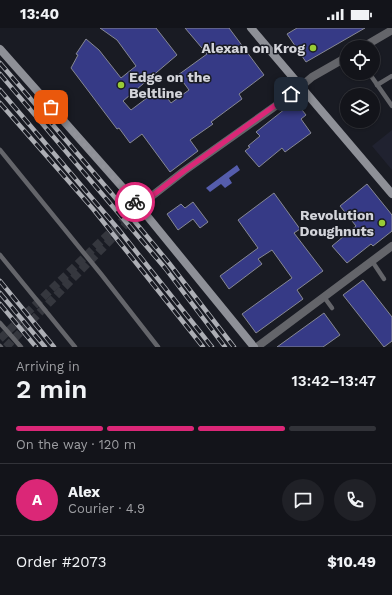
<!DOCTYPE html>
<html lang="en">
<head>
<meta charset="utf-8">
<style>
  body { margin:0; font-family:"Work Sans",sans-serif; background:#202127; color:#f1f3f6; height:100vh; display:flex; flex-direction:column; font-size:15px; white-space:nowrap }
  * { box-sizing:border-box; margin:0 }
  p { font-size:13px; color:#9d9ea2 }
  .icon { flex:none; width:22px; height:22px; fill:none; stroke:currentColor; stroke-width:2; stroke-linecap:round; stroke-linejoin:round }
  .map { position:relative; height:319px; overflow:hidden }
  .details { display:flex; flex-direction:column; background:#13141a; flex:1 }
  .details>* { flex:none }
  .tools { position:absolute; left:340px; top:12px; display:grid; gap:8px }
  .tools a { display:grid; place-items:center; width:40px; height:40px; border-radius:50%; background:#13141a; box-shadow:0 1px 3px #0004,0 0 0 1px #323339; font-size:20px }
  .pin { position:absolute; display:grid; place-items:center; width:34px; height:34px; color:#fff; margin:-17px; border-radius:8px; box-shadow:0 2px 6px #0006 }
  .courier { position:absolute; display:grid; place-items:center; width:40px; height:40px; margin:-20px; border:3px solid #db2777; border-radius:50%; background:#fff; color:#222; box-shadow:0 1px 5px #0007 }
  .overview em { font-style:normal; font-weight:600 }
  .overview div { display:flex; flex-direction:column-reverse }
  .overview { display:flex; align-items:center; justify-content:space-between; height:68px; padding:0 16px }
  h1 { font-size:26px; font-weight:600; line-height:30px }
  .bar { display:grid; grid-template-columns:repeat(4,1fr); gap:6px 4px; align-content:center; height:48px; padding:0 16px }
  .bar i { height:5px; border-radius:3px; background:#323339 }
  .bar .on { background:#db2777 }
  .bar p { grid-column:span 4 }
  .line { display:flex; align-items:center; gap:10px; padding:0 16px; border-top:1px solid #323339 }
  .line div { flex:1 }
  .round { display:grid; place-items:center; flex:none; width:42px; height:42px; border-radius:21px; background:#202127 }
  .status { display:flex; justify-content:space-between; align-items:center; height:28px; padding:0 20px; background:#13141a; direction:ltr }
  .status svg { height:11px; fill:currentColor }
  .map>svg:first-child { display:block }
  .built { fill:#202230 }
  .water { fill:#555dac }
  .building { fill:#363a86; stroke:#868893 }
  .lines { fill:none; stroke-linecap:round; stroke-linejoin:round }
  .minor-tunnel { stroke:#35373e; stroke-width:8; stroke-dasharray:8 4; stroke-linecap:butt }
  .service { stroke:#64656a; stroke-width:4.5 }
  .minor { stroke:#64656a; stroke-width:8 }
  .secondary { stroke:#8e9097; stroke-width:8 }
  .rail-casing { stroke:#acaeb4; stroke-width:4.5 }
  .rail { stroke:#191b23; stroke-width:3; stroke-dasharray:9; stroke-linecap:butt }
  .done { stroke:#92939a; stroke-width:4; stroke-dasharray:0 7.2 }
  .route { stroke:#db2777; stroke-width:5 }
  .poi-dot { fill:#98cb36; stroke:#191b23; stroke-width:1.5 }
  .labels { text-anchor:middle; dominant-baseline:central; stroke-width:3; stroke-linejoin:round; paint-order:stroke }
  .poi-label { font-size:14px; font-weight:bold; fill:#d3d4da; stroke:#191b23; text-anchor:end }
</style>
</head>
<body>
<div class="status"><b>13:40</b><svg viewBox="0 0 49 12"><path d="M0 12V9h3v3zM5 12V6h3v6zM10 12V3h3v9zM15 12V0h3v12zM26 1h20v11H26zM47 4h2v5h-2z"/></svg></div>
<div class="map">
<svg width="392" height="319" viewBox="0 0 392 319">
  <rect width="100%" height="100%" fill="#191b23"/>
  <!-- built -->
  <path class="built" d="M392 102V142L372 118Z"/>
  <!-- water -->
  <path class="water" d="M237 137 240 142 229 150 232 155 225 160 221 156 210 164 206 160Z"/>
  <!-- building -->
  <g class="building">
    <path d="M100 0H156L177 27 123 73 131 82 160 60 171 75 189 62 178 47 207 26 185 0H229L264 47 239 66 242 71 211 94 213 96 190 112 198 123 170 144 142 106 130 115 119 100 117 101 71 40 78 27 76 26 86 11 99 22 121 50 136 38 117 12Z"/>
    <path d="M297 0H365L306 34 287 6Z"/>
    <path d="M295 73 306 87 301 91 311 105 285 124 282 120 259 139 245 123 250 119 248 118 260 108 256 104Z"/>
    <path d="M367 156 392 187V203L373 218 371 216 347 235 332 218 356 198 340 178Z"/>
    <path d="M274 165 300 201 294 205 323 243 297 262 303 271 256 305 242 286 292 250 272 222 258 231 262 236 229 261 220 248 258 220 238 192Z"/>
    <path d="M193 174 208 194 200 200 193 191 178 202 167 186 181 176 185 180Z"/>
    <path d="M363 252 392 289V313L384 319 343 267Z"/>
    <path d="M324 285 340 307 323 319H277Z"/>
  </g>
  <g class="lines">
    <!-- minor-tunnel -->
    <g class="minor-tunnel">
      <path d="M0 311 126 189"/>
      <path d="M6 319 131 191 132 186"/>
    </g>
    <!-- service -->
    <g class="service">
      <path d="M369 45 392 78"/>
      <path d="M377 57 392 48"/>
      <path d="M0 122 101 246 158 319"/>
      <path d="M0 227 75 319"/>
      <path d="M372 233 384 251"/>
      <path d="M324 269 332 280"/>
      <path d="M0 295 21 319"/>
      <path d="M0 318 1 319"/>
    </g>
    <!-- minor -->
    <g class="minor">
      <path d="M363 19 392 2"/>
      <path d="M132 186 139 178 184 143 291 67 312 49 347 29"/>
      <path d="M257 319 392 218"/>
    </g>
    <!-- secondary -->
    <g class="secondary">
      <path d="M251 0 392 166"/>
      <path d="M0 21 139 178 254 319"/>
    </g>
    <defs>
      <g id="rail">
        <path d="M0 35 112 166 169 235 234 319"/>
        <path d="M0 46 165 240 225 319"/>
        <path d="M0 62 119 202 212 319"/>
        <path d="M0 75 93 181 203 319"/>
        <path d="M0 253 54 319"/>
        <path d="M0 265 45 319"/>
        <path d="M0 276 36 319"/>
      </g>
    </defs>
    <!-- rail casing -->
    <use href="#rail" class="rail-casing"/>
    <!-- rail -->
    <use href="#rail" class="rail"/>
  </g>
  <g class="lines">
    <!-- done -->
    <path class="done" d="M51 79 135 174"/>
    <!-- route -->
    <path class="route" d="M135 174 139 178 184 143 291 66"/>
  </g>
  <!-- markers -->
  <g class="poi-dot">
    <circle cx="313" cy="20" r="4"/>
    <circle cx="121" cy="57" r="4"/>
    <circle cx="382" cy="195" r="4"/>
  </g>
  <g class="labels">
    <!-- poi labels -->
    <g class="poi-label">
      <text x="305" y="20">Alexan on Krog</text>
      <text x="129" y="49" text-anchor="start">Edge on the<tspan x="129" dy="16">Beltline</tspan></text>
      <text x="374" y="187">Revolution<tspan x="374" dy="16">Doughnuts</tspan></text>
    </g>
  </g>
</svg>
<div class="tools">
<a><svg class="icon" aria-label="locate" viewBox="0 0 24 24"><circle cx="12" cy="12" r="6"/><path d="M12 2v4M12 18v4M2 12h4M18 12h4"/></svg></a>
<a><svg class="icon" aria-label="layers" viewBox="0 0 24 24"><path d="M12 4l9 5-9 5-9-5zM3 14l9 5 9-5"/></svg></a>
</div>
<div class="pin" style="left:51px;top:79px;background:#ea580c"><svg class="icon" aria-label="bag" viewBox="0 0 24 24"><path d="M5 8h14l-1 12H6zM9 8a3 3 0 0 1 6 0"/></svg></div>
<div class="pin" style="left:291px;top:66px;background:#1f2937"><svg class="icon" aria-label="home" viewBox="0 0 24 24"><path d="M3 11l9-7 9 7M6 9v11h12V9"/></svg></div>
<div class="courier" style="left:135px;top:174px"><svg class="icon" aria-label="bike" viewBox="0 0 24 24"><circle cx="6" cy="16" r="4"/><circle cx="18" cy="16" r="4"/><path d="M6 16l4-8h5l3 8M10 8l3 8H6M13 5h3"/></svg></div>
</div>
<section class="details">
<div class="overview"><div><h1>2 min</h1><p>Arriving in</p></div><em>13:42–13:47</em></div>
<div class="bar"><i class="on"></i><i class="on"></i><i class="on"></i><i></i><p>On the way · 120 m</p></div>
<div class="line" style="height:72px"><b class="round" style="background:#db2777;color:#fff">A</b><div><b>Alex</b><p>Courier · 4.9</p></div><a class="round"><svg class="icon" aria-label="chat" viewBox="0 0 24 24"><path d="M4 5h16v11H9l-5 4z"/></svg></a><a class="round"><svg class="icon" aria-label="phone" viewBox="0 0 24 24"><path d="M5 4h4l2 5-3 2q2 4 5 5l2-3 5 2v4C11 20 4 13 5 4z"/></svg></a></div>
<div class="line" style="height:52px"><div>Order #2073</div><b>$10.49</b></div>
</section>
</body>
</html>
